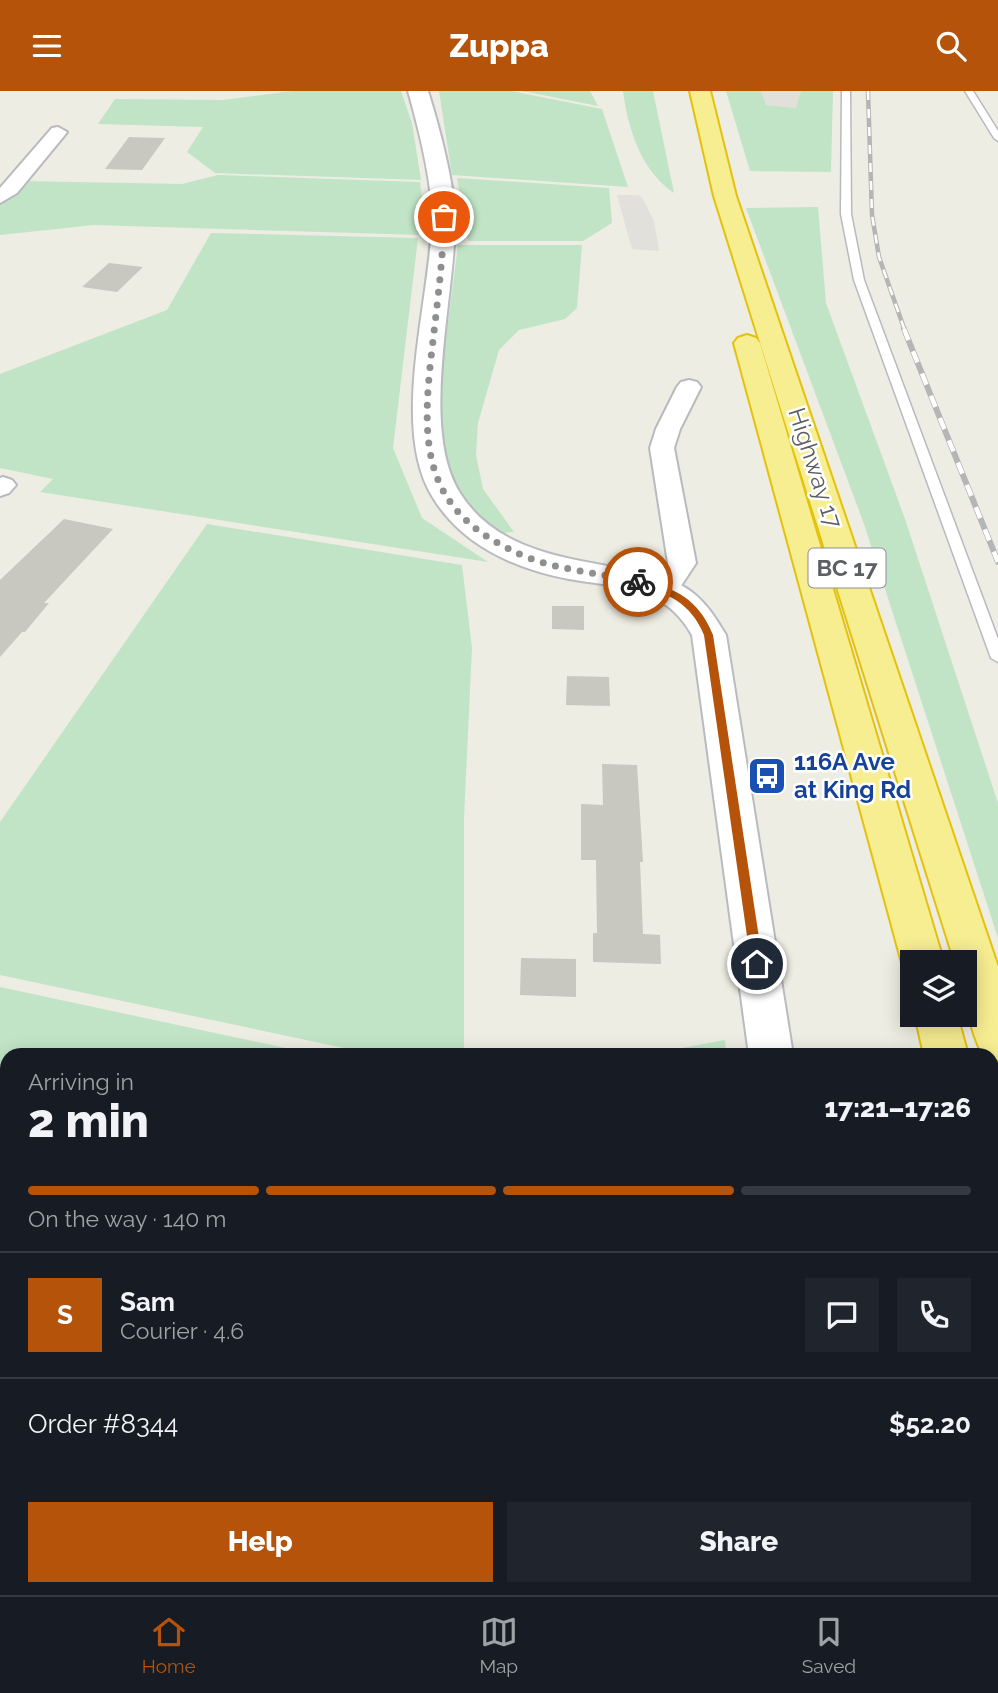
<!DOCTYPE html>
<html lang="en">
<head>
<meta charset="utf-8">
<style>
  :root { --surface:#171b24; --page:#20242c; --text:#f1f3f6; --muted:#9ea1a6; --line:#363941; --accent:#b45309 }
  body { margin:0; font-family:Raleway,sans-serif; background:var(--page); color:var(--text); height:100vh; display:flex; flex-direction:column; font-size:26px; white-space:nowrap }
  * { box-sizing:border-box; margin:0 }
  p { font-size:23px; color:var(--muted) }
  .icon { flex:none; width:38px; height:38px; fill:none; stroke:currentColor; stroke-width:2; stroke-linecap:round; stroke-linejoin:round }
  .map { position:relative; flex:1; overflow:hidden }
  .side { position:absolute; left:0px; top:957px; width:999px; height:548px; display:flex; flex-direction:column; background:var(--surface); border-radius:21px 21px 0 0; box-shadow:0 4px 18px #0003 }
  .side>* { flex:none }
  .fabs { position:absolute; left:900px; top:859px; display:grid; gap:14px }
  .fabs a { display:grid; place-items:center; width:77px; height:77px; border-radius:0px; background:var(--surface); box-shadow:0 4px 18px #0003; font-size:35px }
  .pin { position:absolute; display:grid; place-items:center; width:60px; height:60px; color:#fff; margin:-30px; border:4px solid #fff; border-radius:50%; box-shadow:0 2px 7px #0007 }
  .courier { position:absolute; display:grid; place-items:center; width:70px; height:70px; margin:-35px; border:5px solid #b45309; border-radius:50%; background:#fff; color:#222; box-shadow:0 2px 9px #0007 }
  .summary em { font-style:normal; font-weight:800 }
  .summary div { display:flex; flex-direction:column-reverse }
  .summary { display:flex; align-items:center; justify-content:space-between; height:119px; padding:0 28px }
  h1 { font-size:46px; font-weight:800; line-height:52px }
  .bar { display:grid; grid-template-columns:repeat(4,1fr); gap:10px 7px; align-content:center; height:84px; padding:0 28px }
  .bar i { height:9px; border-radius:5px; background:var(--line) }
  .bar .on { background:var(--accent) }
  .bar p { grid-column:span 4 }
  .line { display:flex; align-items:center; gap:18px; padding:0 28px; border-top:2px solid var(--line) }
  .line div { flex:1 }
  .round { display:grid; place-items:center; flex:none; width:74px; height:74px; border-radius:0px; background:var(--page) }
  .action { display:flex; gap:14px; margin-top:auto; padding:14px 28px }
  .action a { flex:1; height:80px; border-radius:0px; background:var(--accent); color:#fff; font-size:28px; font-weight:800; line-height:80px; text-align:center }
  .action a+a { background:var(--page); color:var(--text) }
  header { display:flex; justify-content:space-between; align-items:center; height:91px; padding:0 28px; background:var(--accent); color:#fff; font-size:32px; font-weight:800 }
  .menu { display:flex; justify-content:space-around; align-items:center; height:98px; border-top:2px solid var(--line); background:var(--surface); font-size:19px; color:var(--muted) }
  .menu a { display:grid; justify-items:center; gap:4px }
  .menu .on { color:var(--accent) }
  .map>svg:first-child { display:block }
  .industrial { fill:#e1e0db }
  .education { fill:#dddcd1 }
  .green { fill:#c1e4c6 }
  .building { fill:#c8c7c0 }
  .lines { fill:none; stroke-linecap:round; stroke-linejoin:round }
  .lane-casing { stroke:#b8babf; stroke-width:3 }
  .street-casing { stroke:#b8babf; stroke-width:4 }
  .secondary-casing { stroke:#b9bbc1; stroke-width:4 }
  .highway-casing { stroke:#e4c20c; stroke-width:4 }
  .path { stroke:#9bc4ad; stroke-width:6; stroke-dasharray:9 4.5; stroke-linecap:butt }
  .lane { fill:#fff; fill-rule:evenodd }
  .street { fill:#fff; fill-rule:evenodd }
  .secondary { fill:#fff; fill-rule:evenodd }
  .highway { fill:#f7ed91; fill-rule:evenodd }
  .rail-far1-casing { stroke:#b4b5b5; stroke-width:4.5 }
  .rail-casing { stroke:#b4b5b5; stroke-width:6 }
  .rail-far1 { stroke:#fff; stroke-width:2.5; stroke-dasharray:9; stroke-linecap:butt }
  .rail { stroke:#fff; stroke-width:4.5; stroke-dasharray:12; stroke-linecap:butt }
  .route { fill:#b45309 }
  .done { stroke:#8e9090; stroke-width:7; stroke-dasharray:0 12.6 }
  .labels { text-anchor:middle; stroke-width:5; stroke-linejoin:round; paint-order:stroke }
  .shield { fill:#fff; stroke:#8c8e92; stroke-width:2 }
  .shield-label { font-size:23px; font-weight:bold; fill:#5b5e63 }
  .street-label { font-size:24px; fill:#5b5e63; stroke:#fff }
  .transit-label { font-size:24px; font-weight:bold; fill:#164399; stroke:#fff; text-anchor:start }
</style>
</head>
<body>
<header><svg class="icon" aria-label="menu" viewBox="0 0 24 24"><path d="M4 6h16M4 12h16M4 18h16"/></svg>Zuppa<svg class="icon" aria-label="search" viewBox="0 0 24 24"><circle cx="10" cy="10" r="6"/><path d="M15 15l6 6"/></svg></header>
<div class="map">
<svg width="998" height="1504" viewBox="0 0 998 1504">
  <rect width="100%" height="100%" fill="#edede3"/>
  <g class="industrial">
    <polygon points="761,0 801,0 797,17 765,14"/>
    <polygon points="617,104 639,104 644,110 654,130 659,160 632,158"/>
  </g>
  <polygon class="education" points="0,1450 7,1450 7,1498 777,1498 778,1504 0,1504"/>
  <g class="green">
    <polygon points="292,0 401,0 412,32 421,89 215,82 187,61 203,36 98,33 115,8 223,9"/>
    <polygon points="439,0 511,0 602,18 628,96 452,84"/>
    <polygon points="522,0 590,0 598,15"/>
    <path d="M623 0H653L674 102C641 80 628 38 623 0Z"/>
    <polygon points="726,0 761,0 766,14 796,17 801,0 833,0 831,81 750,80"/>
    <polygon points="218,84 420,91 424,123 421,144 94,134 0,144 0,112 23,90 182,93"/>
    <polygon points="457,87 609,97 612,132 583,150 468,150"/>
    <polygon points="818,116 826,212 905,428 998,712 998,847 864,433 746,117"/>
    <polygon points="211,142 418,147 393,357 422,427 488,471 40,401 53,388 0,377 0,283 167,219"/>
    <polygon points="458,154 582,154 577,217 565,228 519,239 499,259 478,332 476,364 483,398 514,441 498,442 460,405 440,359 441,287"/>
    <polygon points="207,433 462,474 472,557 464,727 464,964 377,964 0,884 0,731"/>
    <polygon points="0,896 318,964 7,964 7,1438 0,1439"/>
    <polygon points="725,949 726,964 644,964"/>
    <polygon points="537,1498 664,1498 653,1504 540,1504"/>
  </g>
  <g class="building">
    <polygon points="129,46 165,47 142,79 105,78"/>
    <polygon points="109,172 143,176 117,201 82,196"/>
    <polygon points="64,428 113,438 44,512 49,512 25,541 22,541 0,566 0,489"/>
    <polygon points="552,515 584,515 584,539 552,538"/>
    <polygon points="567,585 609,586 610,615 566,614"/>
    <polygon points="602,673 637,674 643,771 640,771 643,843 660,844 661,873 593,871 593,842 597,842 596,769 581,769 581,713 603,714"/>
    <polygon points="521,867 576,868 576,906 520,904"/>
  </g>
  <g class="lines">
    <defs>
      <g id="lane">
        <polygon points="842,0 850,0 851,123 864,189 998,548 998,571 991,567 854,189 841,123"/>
        <polygon points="965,0 973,0 998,40 998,50 994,47"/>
        <polygon points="412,1498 443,1498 440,1504 409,1504"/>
      </g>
      <g id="street">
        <polygon points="58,36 67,41 64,45 17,102 0,112 0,97 52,37"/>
        <polygon points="689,289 697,291 701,296 680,338 674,357 696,472 675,504 665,506 655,504 651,498 668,472 650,357 656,338 677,296 681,291"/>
        <polygon points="3,386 12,389 16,394 9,402 0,405 0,387"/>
      </g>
      <g id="secondary">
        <path d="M408 0H428C439 35 455 94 455 130 455 207 419 337 460 402 497 461 568 467 629 479 651 483 676 488 693 502 708 514 716 528 726 544L793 964H749L692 544C664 494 619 497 569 488 515 478 461 454 432 405 390 335 430 211 432 130 433 94 418 35 408 0Z"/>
        <polygon points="830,1498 888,1498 889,1504 831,1504"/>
      </g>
      <g id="highway">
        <path d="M690 0H710L736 105 998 876V969L992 967V964H983C968 936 964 903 964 872H955L714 105Z"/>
        <polygon points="747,244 756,247 760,252 944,872 912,872 912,884 902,872 734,252 738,247"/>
        <polygon points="915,924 957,924 968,964 924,964"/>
        <polygon points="992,1144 998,1146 998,1211 992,1209"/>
      </g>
    </defs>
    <use href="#lane" class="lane-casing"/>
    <use href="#street" class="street-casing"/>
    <use href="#secondary" class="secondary-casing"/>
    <use href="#highway" class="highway-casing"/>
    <polyline class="path" points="0,1234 7,1231"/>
    <use href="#lane" class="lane"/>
    <use href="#street" class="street"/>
    <use href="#secondary" class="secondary"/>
    <use href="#highway" class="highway"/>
    <defs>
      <polyline id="rail-far1" points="868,0 872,124 879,166 905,240"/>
      <polyline id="rail" points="904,238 998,471"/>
    </defs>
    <use href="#rail-far1" class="rail-far1-casing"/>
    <use href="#rail" class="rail-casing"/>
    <use href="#rail-far1" class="rail-far1"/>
    <use href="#rail" class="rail"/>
  </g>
  <path class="route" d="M638 488C675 497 698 507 713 544L763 873 762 876H753L751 873 704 544C691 512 667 501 634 493V489Z"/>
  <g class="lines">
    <path class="done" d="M444 126C443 170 437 214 432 258 420 359 423 424 529 467 564 480 602 482 638 491"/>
  </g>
  <defs>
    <symbol id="bus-square" viewBox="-11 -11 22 22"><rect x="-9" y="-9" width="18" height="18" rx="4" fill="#1a4fb4" stroke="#fff"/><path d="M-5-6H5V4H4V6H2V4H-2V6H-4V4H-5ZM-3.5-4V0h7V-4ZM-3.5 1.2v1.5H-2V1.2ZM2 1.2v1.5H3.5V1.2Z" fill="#fff"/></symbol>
  </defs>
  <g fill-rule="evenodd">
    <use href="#bus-square" x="745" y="663" width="44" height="44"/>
  </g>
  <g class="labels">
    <rect class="shield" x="808.5" y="457.5" width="77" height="39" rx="5"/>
    <g class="shield-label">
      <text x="847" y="485">BC 17</text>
    </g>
    <g class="street-label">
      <text transform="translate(815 377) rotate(72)" y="8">Highway 17</text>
    </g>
    <g class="transit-label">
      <text x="794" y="679">116A Ave<tspan x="794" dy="28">at King Rd</tspan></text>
    </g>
  </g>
</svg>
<div class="fabs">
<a><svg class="icon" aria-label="layers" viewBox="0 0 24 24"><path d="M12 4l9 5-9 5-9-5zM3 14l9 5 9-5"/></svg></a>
</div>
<div class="pin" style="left:444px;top:126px;background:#ea580c"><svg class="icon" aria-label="bag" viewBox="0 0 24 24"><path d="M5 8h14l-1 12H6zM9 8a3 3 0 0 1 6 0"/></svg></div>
<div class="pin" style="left:757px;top:873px;background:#1f2937"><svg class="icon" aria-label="home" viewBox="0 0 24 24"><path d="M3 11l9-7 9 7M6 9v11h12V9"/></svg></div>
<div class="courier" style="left:638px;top:491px"><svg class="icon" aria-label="bike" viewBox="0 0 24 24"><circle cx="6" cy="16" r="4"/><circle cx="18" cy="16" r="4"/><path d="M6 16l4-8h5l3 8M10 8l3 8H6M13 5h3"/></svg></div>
<section class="side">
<div class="summary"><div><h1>2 min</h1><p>Arriving in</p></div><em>17:21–17:26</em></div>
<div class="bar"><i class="on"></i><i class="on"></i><i class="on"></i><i></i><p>On the way · 140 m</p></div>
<div class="line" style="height:126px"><b class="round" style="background:var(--accent);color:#fff">S</b><div><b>Sam</b><p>Courier · 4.6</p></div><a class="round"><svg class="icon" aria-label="chat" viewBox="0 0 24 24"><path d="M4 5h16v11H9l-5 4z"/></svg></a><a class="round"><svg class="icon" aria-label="phone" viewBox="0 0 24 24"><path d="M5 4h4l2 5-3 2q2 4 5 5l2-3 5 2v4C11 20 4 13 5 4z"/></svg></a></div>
<div class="line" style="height:91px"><div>Order #8344</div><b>$52.20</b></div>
<div class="action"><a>Help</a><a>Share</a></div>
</section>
</div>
<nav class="menu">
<a class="on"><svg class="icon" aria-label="home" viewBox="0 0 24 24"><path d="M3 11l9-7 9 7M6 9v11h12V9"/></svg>Home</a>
<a><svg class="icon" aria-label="map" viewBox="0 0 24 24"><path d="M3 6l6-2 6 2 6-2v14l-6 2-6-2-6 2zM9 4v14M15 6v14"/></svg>Map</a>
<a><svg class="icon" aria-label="saved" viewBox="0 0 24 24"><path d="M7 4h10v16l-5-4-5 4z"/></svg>Saved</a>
</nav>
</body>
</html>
